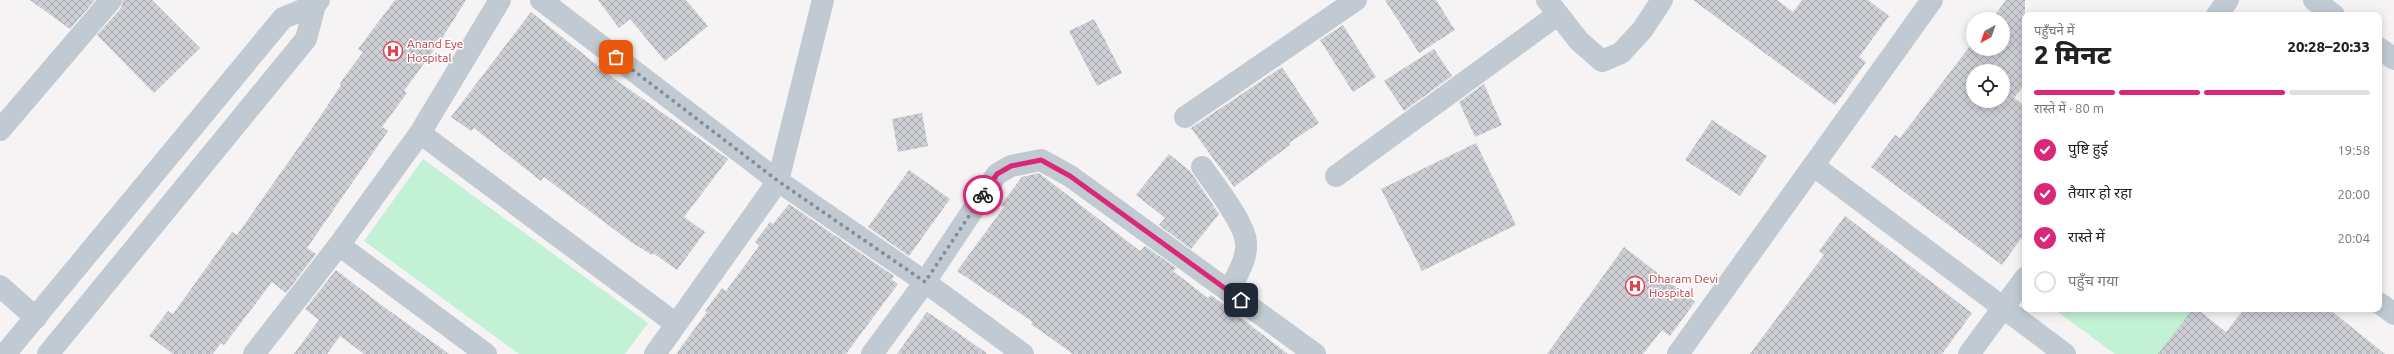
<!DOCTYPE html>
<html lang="hi">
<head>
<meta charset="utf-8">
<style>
  :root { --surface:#fff; --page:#f2f2f2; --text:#222; --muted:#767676; --line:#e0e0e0; --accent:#db2777 }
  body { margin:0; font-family:Ubuntu,"Noto Sans Devanagari",sans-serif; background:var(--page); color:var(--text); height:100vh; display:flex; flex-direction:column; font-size:15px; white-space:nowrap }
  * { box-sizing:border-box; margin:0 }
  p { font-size:13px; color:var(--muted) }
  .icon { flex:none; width:22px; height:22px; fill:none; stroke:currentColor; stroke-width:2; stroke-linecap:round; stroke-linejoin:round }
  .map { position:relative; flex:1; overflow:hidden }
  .drawer { position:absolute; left:2022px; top:12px; width:360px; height:300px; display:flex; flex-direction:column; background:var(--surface); border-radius:8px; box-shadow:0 2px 10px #0003 }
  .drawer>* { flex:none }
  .needle { width:26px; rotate:220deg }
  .controls { position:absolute; left:1966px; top:12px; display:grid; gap:8px }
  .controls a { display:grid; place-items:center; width:44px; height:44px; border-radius:50%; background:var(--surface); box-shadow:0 2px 10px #0003; font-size:20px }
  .pin { position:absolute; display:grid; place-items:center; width:34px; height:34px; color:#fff; margin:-17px; border-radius:8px; box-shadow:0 2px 6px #0006 }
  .courier { position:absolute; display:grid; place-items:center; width:40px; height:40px; margin:-20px; border:3px solid #db2777; border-radius:50%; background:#fff; color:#222; box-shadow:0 1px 5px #0007 }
  .overview em { font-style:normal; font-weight:800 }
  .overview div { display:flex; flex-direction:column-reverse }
  .overview { display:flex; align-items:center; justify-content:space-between; height:68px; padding:0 12px }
  h1 { font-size:26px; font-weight:800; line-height:30px }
  .bar { display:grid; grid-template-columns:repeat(4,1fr); gap:6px 4px; align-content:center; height:48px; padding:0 12px }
  .bar i { height:5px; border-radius:3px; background:var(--line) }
  .bar .selected { background:var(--accent) }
  .bar p { grid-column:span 4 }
  ol { padding:0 12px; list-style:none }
  li { display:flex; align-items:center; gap:12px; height:44px }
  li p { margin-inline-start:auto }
  li .icon { padding:4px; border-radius:50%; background:var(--accent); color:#fff; stroke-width:4 }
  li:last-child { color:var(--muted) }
  li i { width:22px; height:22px; border:2px solid var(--line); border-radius:50% }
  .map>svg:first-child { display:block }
  .green { fill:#c3f1d5 }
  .building { fill:url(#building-cross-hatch); fill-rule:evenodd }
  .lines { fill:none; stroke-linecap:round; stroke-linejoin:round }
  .minor { stroke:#c1cad2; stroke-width:22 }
  .tertiary { stroke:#c1cad2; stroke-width:22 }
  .done { stroke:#868d94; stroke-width:4; stroke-dasharray:0 7.2 }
  .route { stroke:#db2777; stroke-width:5 }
  .labels { text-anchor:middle; stroke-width:3; stroke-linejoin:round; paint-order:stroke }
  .health-label { font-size:12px; fill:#be3a42; stroke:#fff; text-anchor:start }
</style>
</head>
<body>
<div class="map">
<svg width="2394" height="354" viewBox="0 0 2394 354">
  <defs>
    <pattern id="building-cross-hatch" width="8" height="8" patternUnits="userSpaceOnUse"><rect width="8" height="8" fill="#cdcfd5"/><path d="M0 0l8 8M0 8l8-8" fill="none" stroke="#a8abb0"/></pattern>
  </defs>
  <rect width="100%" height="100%" fill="#f5f3f3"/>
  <g class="green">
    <polygon points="423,159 648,323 625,354 519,354 364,241"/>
    <polygon points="2054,309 2201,309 2168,354 2115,354"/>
  </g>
  <g class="building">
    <polygon points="30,0 95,0 70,29"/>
    <polygon points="123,0 152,0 200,48 154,93 97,35 121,8"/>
    <polygon points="395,0 466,0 441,40 404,91 407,93 382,127 388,131 307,248 316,254 286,293 272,282 224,345 221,343 213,354 173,354 149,336 168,311 173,314 232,232 237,235 320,117 341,85 340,83 363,52 358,49"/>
    <polygon points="598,0 686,0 708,26 665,61 630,19 619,28"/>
    <polygon points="1385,0 1436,0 1455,30 1419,53"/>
    <polygon points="1693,0 1777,0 1793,12 1802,0 1868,0 1889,16 1859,57 1866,62 1835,105"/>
    <path d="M2006 0H2025V84L2014 98 2025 106V233L2002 265 1871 167 1895 135 1900 138 1973 42V49H2003V19H1992ZM1973 71H2003V101H1973Z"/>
    <polygon points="531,12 613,78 728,159 684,217 705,232 677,270 653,253 652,255 631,242 544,177 541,181 474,128 471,131 451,117"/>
    <polygon points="1094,19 1122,73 1097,86 1069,31"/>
    <polygon points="1343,25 1376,77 1353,92 1320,40"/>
    <polygon points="1434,49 1452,76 1404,111 1384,81"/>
    <polygon points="1282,67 1319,123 1289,143 1290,145 1234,187 1191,128"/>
    <polygon points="1484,84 1502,125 1475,137 1459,102"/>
    <polygon points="922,113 928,146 898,152 892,119"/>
    <polygon points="1712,120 1767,156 1740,196 1685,160"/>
    <polygon points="1476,143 1516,225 1422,271 1381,189"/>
    <polygon points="1169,154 1190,171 1219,214 1191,249 1159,225 1165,218 1136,195"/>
    <polygon points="909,170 950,199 909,256 868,227"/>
    <polygon points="1039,173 1140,251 1145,246 1176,268 1173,271 1208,298 1211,295 1288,354 1073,354 1031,324 1033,322 957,271 1004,207 1001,205 1022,177"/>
    <polygon points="789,204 894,276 892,280 898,284 880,308 846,354 676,354 707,312 705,311 722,288 726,291 759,246 755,242 770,222 773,224"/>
    <polygon points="1845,216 1972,313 1942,354 1750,354 1824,255 1819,251"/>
    <polygon points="1624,247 1695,302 1670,336 1662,330 1643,354 1547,354"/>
    <polygon points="336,270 380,304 449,354 364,354 340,336 327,354 294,354 319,320 305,309"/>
    <polygon points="2193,309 2197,309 2226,332 2244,309 2329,309 2385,354 2158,354"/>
    <polygon points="927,312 948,326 988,354 897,354"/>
  </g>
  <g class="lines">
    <g class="minor">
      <polyline points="541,0 778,181 925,282 1023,354"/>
      <polyline points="1547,0 1579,41 1602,61 1621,53 1643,29 1662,0"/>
      <polyline points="2314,0 2334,15"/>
      <polyline points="2217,15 2228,0"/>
      <polyline points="2379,48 2394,59"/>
      <polyline points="1185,117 1356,0"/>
      <polyline points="0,130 111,0"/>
      <polyline points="420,133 676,324"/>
      <polyline points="1814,166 2065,354"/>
      <path d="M1202 167C1214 184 1244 222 1246 242 1248 258 1236 277 1229 291"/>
      <polyline points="1336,176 1557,15"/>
      <polyline points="339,245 486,354"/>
      <polyline points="0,286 36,318"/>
      <polyline points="2379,303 2394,314"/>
      <polyline points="254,354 339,245 420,133 500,0"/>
      <polyline points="655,354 778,181 823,0"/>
      <polyline points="872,354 925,282 997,174 1011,166 1041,160 1070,176 1315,354"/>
      <polyline points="1678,354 1932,0"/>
      <polyline points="1969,354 2025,278"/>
    </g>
    <g class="tertiary">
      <polyline points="5,354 283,18 315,5"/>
      <polyline points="48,354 306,39 315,5 319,0"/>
    </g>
  </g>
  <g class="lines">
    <polyline class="done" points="616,57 778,181 925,282 983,195"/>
    <polyline class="route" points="983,195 997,174 1011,166 1041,160 1070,176 1241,300"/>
  </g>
  <defs>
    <symbol id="hospital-ring" viewBox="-11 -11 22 22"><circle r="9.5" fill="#fff" stroke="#e0444e" stroke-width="1.5"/><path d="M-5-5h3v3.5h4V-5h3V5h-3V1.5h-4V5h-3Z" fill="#e0444e"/></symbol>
  </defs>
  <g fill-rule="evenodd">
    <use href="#hospital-ring" x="382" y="40" width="22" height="22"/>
    <use href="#hospital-ring" x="1624" y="275" width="22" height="22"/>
  </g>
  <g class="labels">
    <g class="health-label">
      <text x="407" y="48">Anand Eye<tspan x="407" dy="14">Hospital</tspan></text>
      <text x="1649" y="283">Dharam Devi<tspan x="1649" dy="14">Hospital</tspan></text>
    </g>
  </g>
</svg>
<div class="controls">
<a><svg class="needle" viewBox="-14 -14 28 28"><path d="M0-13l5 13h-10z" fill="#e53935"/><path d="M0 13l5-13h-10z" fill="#767676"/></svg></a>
<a><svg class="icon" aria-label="locate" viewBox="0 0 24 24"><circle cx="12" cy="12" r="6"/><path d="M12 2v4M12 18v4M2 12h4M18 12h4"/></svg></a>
</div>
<div class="pin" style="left:616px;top:57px;background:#ea580c"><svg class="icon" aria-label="bag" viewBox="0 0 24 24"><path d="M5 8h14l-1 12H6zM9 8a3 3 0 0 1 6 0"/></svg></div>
<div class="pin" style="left:1241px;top:300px;background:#1f2937"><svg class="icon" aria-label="home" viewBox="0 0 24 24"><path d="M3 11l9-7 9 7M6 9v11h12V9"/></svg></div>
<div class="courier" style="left:983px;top:195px"><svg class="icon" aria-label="bike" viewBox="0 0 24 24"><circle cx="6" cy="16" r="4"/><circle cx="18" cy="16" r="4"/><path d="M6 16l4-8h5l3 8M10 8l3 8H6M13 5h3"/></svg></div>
<section class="drawer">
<div class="overview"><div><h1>2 मिनट</h1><p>पहुँचने में</p></div><em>20:28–20:33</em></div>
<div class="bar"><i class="selected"></i><i class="selected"></i><i class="selected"></i><i></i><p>रास्ते में · 80 m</p></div>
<ol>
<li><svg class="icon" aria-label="check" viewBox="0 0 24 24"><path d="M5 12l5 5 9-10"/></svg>पुष्टि हुई<p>19:58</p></li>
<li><svg class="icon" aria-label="check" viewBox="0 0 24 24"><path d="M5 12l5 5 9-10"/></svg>तैयार हो रहा<p>20:00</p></li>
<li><svg class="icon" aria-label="check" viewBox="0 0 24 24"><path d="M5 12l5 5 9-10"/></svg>रास्ते में<p>20:04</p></li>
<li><i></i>पहुँच गया</li>
</ol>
</section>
</div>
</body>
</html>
